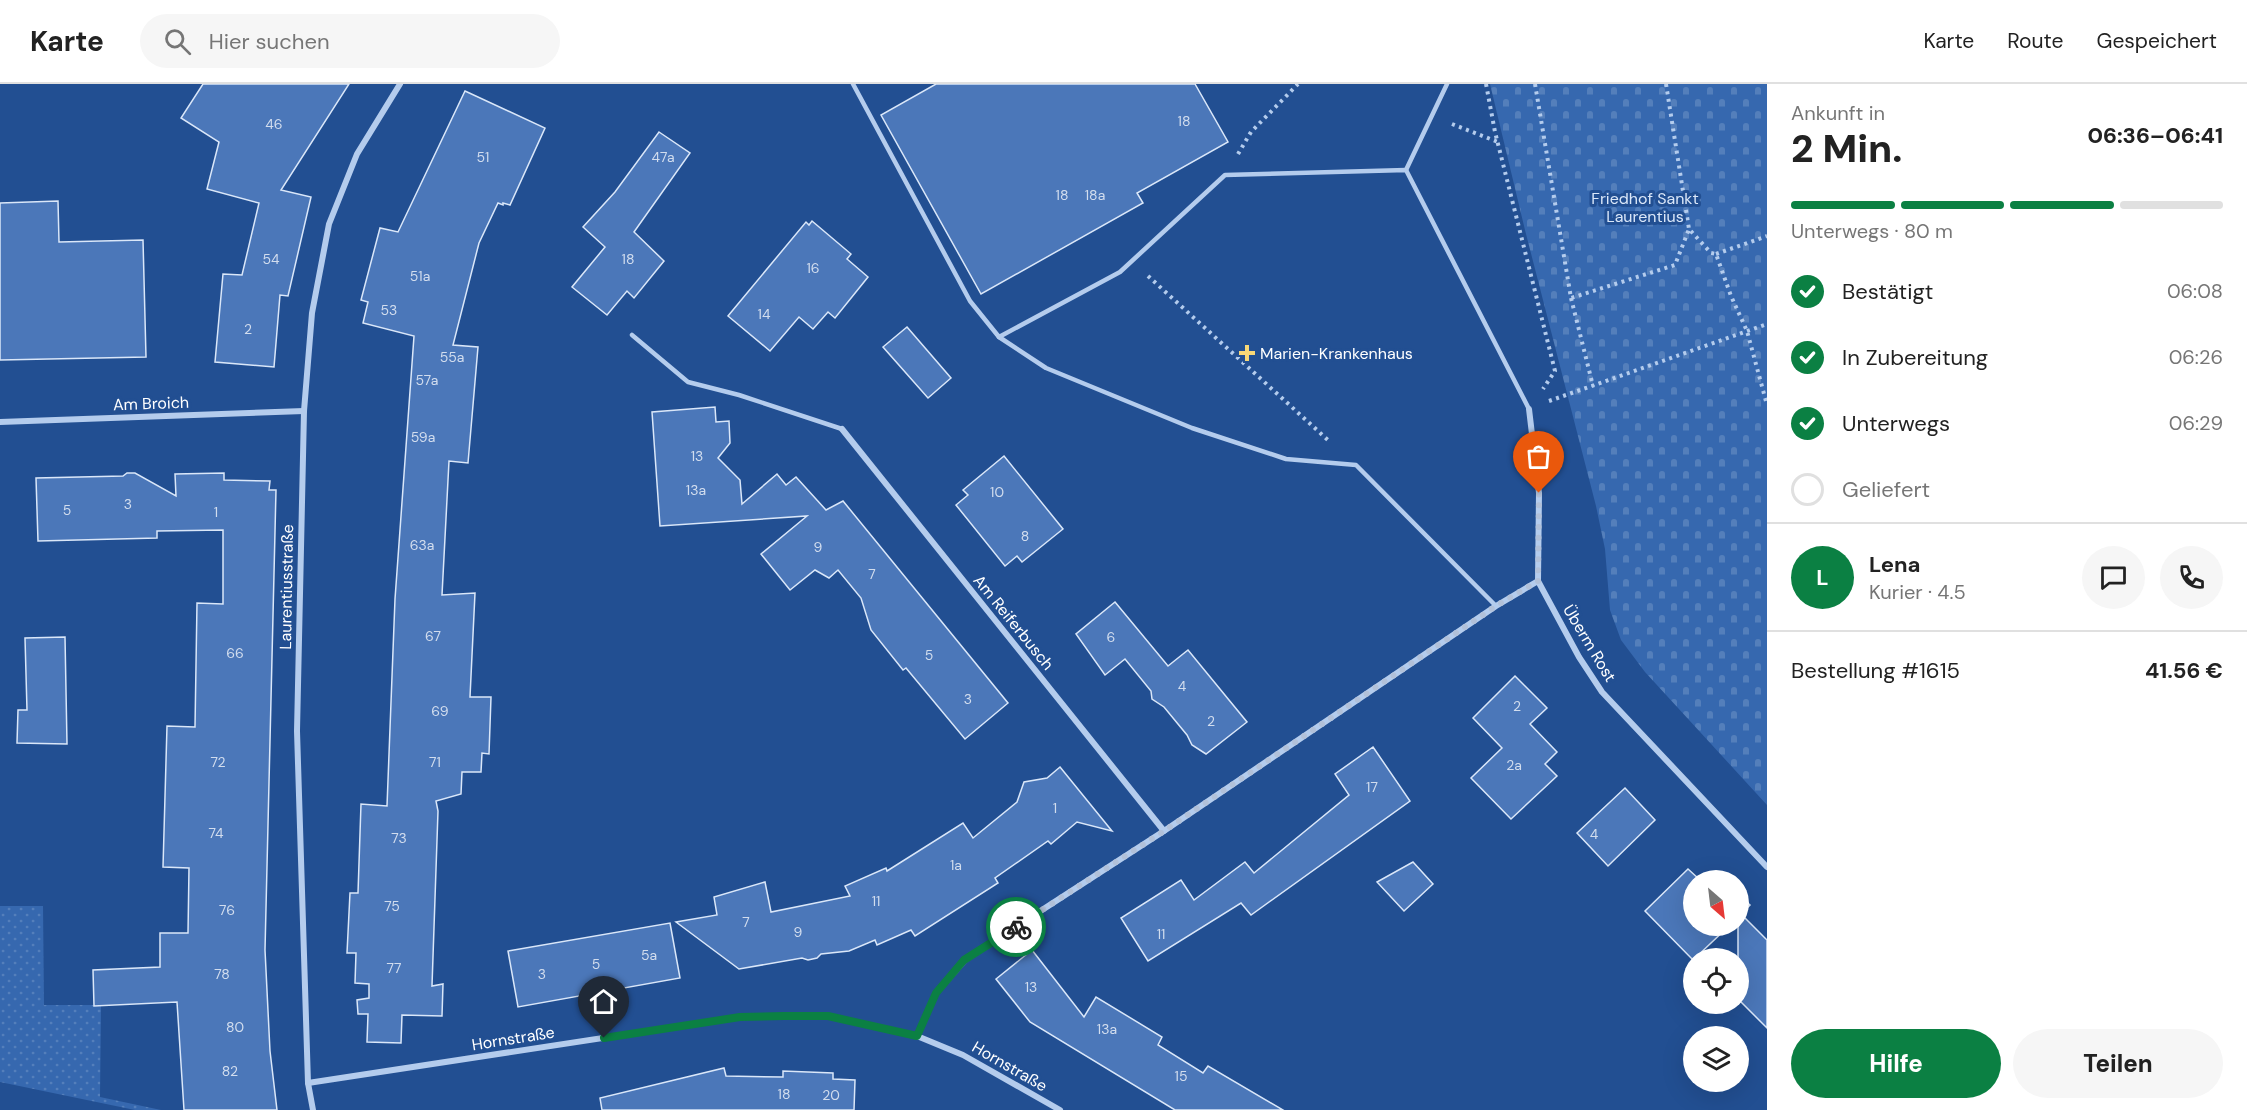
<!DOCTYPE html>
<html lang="de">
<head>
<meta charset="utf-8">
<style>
  :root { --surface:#fff; --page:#f6f6f6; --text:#222; --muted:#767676; --line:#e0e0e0; --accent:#0b8043 }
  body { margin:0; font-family:"DM Sans",sans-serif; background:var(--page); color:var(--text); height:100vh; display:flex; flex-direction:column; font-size:22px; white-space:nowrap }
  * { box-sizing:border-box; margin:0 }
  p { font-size:20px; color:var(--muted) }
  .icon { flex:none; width:33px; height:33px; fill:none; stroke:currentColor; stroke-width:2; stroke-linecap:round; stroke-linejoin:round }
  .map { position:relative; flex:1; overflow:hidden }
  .details { display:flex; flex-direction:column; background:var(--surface); width:480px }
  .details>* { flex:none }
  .needle { width:39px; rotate:152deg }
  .tools { position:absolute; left:1683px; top:786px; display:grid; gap:12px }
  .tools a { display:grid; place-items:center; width:66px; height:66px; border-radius:50%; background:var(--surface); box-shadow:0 6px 24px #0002; font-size:30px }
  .pin { position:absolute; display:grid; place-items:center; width:51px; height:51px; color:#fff; margin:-62px -26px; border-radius:50% 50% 50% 0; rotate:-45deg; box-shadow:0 0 6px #0007 }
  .pin .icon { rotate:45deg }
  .courier { position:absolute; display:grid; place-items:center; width:60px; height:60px; margin:-30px; border:4px solid #0b8043; border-radius:50%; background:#fff; color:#222; box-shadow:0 2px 8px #0007 }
  .head em { font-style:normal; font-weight:800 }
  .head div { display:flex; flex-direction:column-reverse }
  .head { display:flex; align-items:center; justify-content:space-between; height:102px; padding:0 24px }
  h1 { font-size:39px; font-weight:800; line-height:45px }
  .bar { display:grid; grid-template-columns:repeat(4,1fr); gap:9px 6px; align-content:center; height:72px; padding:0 24px }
  .bar i { height:8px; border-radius:4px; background:var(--line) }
  .bar .selected { background:var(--accent) }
  .bar p { grid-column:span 4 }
  .line { display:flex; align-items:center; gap:15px; padding:0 24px; border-top:2px solid var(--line) }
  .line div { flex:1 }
  .round { display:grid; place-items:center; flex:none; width:63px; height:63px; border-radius:32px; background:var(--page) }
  ol { padding:0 24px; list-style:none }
  li { display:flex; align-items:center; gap:18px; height:66px }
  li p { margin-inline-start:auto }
  li .icon { padding:6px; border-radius:50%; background:var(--accent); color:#fff; stroke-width:4 }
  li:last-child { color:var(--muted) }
  li i { width:33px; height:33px; border:3px solid var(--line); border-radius:50% }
  .button { display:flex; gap:12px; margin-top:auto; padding:12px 24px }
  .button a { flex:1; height:69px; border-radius:36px; background:var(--accent); color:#fff; font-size:24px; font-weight:800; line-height:69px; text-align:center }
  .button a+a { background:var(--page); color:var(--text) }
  header { display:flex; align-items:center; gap:36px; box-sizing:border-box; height:84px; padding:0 30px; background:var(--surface); border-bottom:2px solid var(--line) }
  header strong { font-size:28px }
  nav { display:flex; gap:33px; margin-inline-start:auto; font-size:21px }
  .search { width:420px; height:54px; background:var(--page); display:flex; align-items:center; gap:15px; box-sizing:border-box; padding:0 21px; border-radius:33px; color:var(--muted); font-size:22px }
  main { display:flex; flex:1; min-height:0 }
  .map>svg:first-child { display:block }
  .grass { fill:url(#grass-dots) }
  .cemetery { fill:url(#cemetery-stones) }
  .building { fill:#4b77b9; stroke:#dae7f9; stroke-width:1.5 }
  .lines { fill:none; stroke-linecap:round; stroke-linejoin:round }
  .path { stroke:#b4cced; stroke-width:4; stroke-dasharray:3 4.5; stroke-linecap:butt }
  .lane { stroke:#b4cced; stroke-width:4.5 }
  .street { stroke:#b4cced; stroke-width:6 }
  .done { stroke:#b2c1d9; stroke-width:6; stroke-dasharray:0 10.8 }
  .route { stroke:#0b8043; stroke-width:8 }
  .poi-dot { fill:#f8d877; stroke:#224f92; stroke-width:2 }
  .labels { text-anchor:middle; stroke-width:6; stroke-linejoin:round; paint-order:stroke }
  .number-label { font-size:14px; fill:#d2ddee }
  .park-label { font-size:16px; fill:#dae7f9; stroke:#224f92 }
  .poi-label { font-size:16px; fill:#fff; stroke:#224f92; text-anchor:start }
  .street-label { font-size:16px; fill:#fff; stroke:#224f92 }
</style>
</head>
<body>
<header>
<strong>Karte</strong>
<div class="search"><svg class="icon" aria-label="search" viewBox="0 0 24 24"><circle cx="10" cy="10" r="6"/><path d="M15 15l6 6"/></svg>Hier suchen</div>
<nav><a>Karte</a><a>Route</a><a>Gespeichert</a></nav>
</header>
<main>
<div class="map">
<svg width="1767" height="1026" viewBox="0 0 1767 1026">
  <defs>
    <pattern id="grass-dots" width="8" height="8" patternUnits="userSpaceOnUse" patternTransform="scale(1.5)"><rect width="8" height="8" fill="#3668af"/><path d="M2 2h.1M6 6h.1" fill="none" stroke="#547fbb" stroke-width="1.8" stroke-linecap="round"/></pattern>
    <pattern id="cemetery-stones" width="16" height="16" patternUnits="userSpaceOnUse" patternTransform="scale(1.5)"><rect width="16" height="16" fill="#3668af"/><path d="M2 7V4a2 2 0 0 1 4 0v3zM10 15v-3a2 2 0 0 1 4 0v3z" fill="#547fbb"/></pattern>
  </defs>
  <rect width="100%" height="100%" fill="#224f92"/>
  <polygon class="grass" points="0,822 43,822 44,921 101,921 100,1013 161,1026 135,1026 0,998"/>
  <polygon class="cemetery" points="1490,0 1767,0 1767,721 1645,588 1621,556 1610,526 1605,465 1596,422 1525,146"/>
  <g class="building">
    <polygon points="203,0 349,0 281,106 311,113 288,212 280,211 274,283 215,278 223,190 242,191 259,119 207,105 219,58 181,34"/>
    <polygon points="936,0 1195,0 1228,58 1137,109 1143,119 981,210 881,31"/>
    <polygon points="465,7 545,44 510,121 503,119 503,121 498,119 479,159 453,261 478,263 468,379 449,377 442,511 475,509 470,613 491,613 489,670 482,669 481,688 462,688 461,710 436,717 438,727 432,902 443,900 442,932 402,931 401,959 367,958 368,930 358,930 357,916 369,914 369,900 355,899 356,869 347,869 350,809 358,809 361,720 387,722 395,515 414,252 363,239 368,218 361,216 380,144 398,148"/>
    <polygon points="659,48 690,69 634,148 664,177 634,214 627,207 607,231 572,203 605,163 583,143 615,108"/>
    <polygon points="58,117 59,158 143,156 146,273 0,276 0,119"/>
    <polygon points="812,137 851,170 847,175 868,193 835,234 828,228 813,245 799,233 770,267 728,232 806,138 809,141"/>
    <polygon points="907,243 951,294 928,314 883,263"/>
    <polygon points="715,323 716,338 729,337 730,359 718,374 740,396 742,420 777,390 786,401 796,393 826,426 843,417 1008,619 965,655 906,584 903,586 871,546 861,514 838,486 829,494 815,486 790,506 761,470 807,432 660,442 652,328"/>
    <polygon points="1004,372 1063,445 1022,478 1017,472 1005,482 956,421 968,411 963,406"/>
    <polygon points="127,389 135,389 176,412 175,390 224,389 224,396 270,397 269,406 276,406 265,866 270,967 277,1026 184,1026 177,918 94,922 93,886 160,883 160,849 188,849 189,784 163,783 167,642 195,643 197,519 223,520 223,446 157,447 157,454 38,457 36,394 123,392"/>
    <polygon points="1115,518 1168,582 1188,566 1247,638 1206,670 1192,661 1187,651 1164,623 1152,615 1151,607 1125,575 1105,591 1076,550"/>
    <polygon points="65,553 67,660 17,659 18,626 27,626 25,554"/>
    <polygon points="1515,592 1547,624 1530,640 1557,668 1545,680 1557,692 1511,735 1471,694 1502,664 1473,634"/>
    <polygon points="1373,663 1410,717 1251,831 1241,819 1148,877 1121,834 1181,796 1194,816 1245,778 1254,789 1349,711 1335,690"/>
    <polygon points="1060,683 1112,747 1077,738 1051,760 1048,757 995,794 998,799 915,852 911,846 877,861 875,856 849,867 821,870 817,874 808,876 802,874 739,885 676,838 717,831 714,813 765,798 771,828 850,812 845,802 886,784 887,787 963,739 973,754 1017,718 1024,698 1047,694"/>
    <polygon points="1625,704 1655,736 1608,782 1577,749"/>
    <polygon points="1413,778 1433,800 1404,827 1377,798"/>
    <polygon points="1688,785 1700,796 1694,796 1694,842 1729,842 1693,876 1645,827"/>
    <polygon points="1738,810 1750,821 1741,830 1767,856 1767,944 1738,915"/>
    <polygon points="670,839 680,894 518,923 508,867"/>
    <polygon points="1032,866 1084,933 1096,913 1162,953 1158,961 1203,989 1208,982 1283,1026 1175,1026 1030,938 996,895"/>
    <polygon points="724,984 726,992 783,993 783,987 833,989 833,995 855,996 854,1026 602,1026 600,1014"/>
  </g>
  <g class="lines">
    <g class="path">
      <polyline points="1486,0 1495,48 1555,287 1543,305"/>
      <polyline points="1535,0 1571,214 1675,181 1689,145 1711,169 1716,170 1731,212 1747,247 1767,321"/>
      <polyline points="1666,0 1689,145"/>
      <polyline points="1452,40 1498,58"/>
      <polyline points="1238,70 1251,48 1298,0"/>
      <polyline points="1716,170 1767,152"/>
      <polyline points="1148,192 1329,357"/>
      <polyline points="1571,214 1593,302"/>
      <polyline points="1549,317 1767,240"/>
    </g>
    <g class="lane">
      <polyline points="853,0 970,217 999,253 1120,188 1225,91 1406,86 1529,325"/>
      <polyline points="1406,86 1447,0"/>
      <polyline points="632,251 688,298 739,311 842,345"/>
      <polyline points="999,253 1046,284 1192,344 1286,375 1356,381 1496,522"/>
    </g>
    <g class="street">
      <polyline points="1529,325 1539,409 1538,497 1579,573 1602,608 1767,783"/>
      <polyline points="0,338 304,327"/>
      <polyline points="842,345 1164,747"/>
      <polyline points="917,952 936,909 965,876 1164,747 1496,522 1538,497"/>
      <polyline points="308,999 740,933 828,932 917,952 963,971 1060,1026"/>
      <polyline points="313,1026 308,999 297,647 304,327 312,229 329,140 357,70 400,0"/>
    </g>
  </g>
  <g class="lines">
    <polyline class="done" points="1016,843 1164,747 1496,522 1538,497 1539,409"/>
    <polyline class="route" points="604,954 740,933 784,932 828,932 917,952 936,909 964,876 1016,843"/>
  </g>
  <path class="poi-dot" d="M1244 260h6v6h6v6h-6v6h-6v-6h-6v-6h6z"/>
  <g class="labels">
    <g class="number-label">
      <text x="1184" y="42">18</text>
      <text x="274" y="45">46</text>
      <text x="483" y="78">51</text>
      <text x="663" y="78">47a</text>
      <text x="1062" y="116">18</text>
      <text x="1095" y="116">18a</text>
      <text x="271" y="180">54</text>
      <text x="628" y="180">18</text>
      <text x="813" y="189">16</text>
      <text x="420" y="197">51a</text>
      <text x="389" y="231">53</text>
      <text x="764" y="235">14</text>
      <text x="248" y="250">2</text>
      <text x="452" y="278">55a</text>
      <text x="427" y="301">57a</text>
      <text x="423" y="358">59a</text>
      <text x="697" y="377">13</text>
      <text x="696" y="411">13a</text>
      <text x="997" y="413">10</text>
      <text x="128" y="425">3</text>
      <text x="67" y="431">5</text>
      <text x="216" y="433">1</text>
      <text x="1025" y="457">8</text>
      <text x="422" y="466">63a</text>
      <text x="818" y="468">9</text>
      <text x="872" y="495">7</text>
      <text x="433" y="557">67</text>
      <text x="1111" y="558">6</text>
      <text x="235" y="574">66</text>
      <text x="929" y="576">5</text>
      <text x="1182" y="607">4</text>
      <text x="968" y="620">3</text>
      <text x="1517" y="627">2</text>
      <text x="440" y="632">69</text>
      <text x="1211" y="642">2</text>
      <text x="218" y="683">72</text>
      <text x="435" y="683">71</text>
      <text x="1514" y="686">2a</text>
      <text x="1372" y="708">17</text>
      <text x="1055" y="729">1</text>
      <text x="216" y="754">74</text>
      <text x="1594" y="755">4</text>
      <text x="399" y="759">73</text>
      <text x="956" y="786">1a</text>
      <text x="876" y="822">11</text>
      <text x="392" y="827">75</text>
      <text x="227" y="831">76</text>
      <text x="746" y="843">7</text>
      <text x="798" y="853">9</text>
      <text x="1161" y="855">11</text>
      <text x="649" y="876">5a</text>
      <text x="596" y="885">5</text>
      <text x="394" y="889">77</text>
      <text x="222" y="895">78</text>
      <text x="542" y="895">3</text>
      <text x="1031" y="908">13</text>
      <text x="235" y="948">80</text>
      <text x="1107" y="950">13a</text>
      <text x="230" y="992">82</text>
      <text x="1181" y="997">15</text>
      <text x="784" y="1015">18</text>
      <text x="831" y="1016">20</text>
    </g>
    <g class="park-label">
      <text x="1645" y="120">Friedhof Sankt<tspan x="1645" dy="18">Laurentius</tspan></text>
    </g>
    <g class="poi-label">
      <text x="1260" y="275">Marien-Krankenhaus</text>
    </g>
    <g class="street-label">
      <text transform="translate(151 319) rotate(-2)" y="6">Am Broich</text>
      <text transform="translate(286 503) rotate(-89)" y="6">Laurentiusstraße</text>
      <text transform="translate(1014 538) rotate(51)" y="6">Am Reiferbusch</text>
      <text transform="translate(1590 559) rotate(59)" y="6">Überm Rost</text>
      <text transform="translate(513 954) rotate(-9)" y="6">Hornstraße</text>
      <text transform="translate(1010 982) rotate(30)" y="6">Hornstraße</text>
    </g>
  </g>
</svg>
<div class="tools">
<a><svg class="needle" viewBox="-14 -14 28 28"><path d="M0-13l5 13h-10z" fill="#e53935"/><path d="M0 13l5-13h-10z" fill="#767676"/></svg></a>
<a><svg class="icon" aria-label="locate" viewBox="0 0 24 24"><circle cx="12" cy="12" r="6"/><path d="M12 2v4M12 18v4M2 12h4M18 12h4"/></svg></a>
<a><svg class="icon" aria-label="layers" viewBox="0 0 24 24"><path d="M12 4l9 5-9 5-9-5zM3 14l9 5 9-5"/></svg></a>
</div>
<div class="pin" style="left:1539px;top:409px;background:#ea580c"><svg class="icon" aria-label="bag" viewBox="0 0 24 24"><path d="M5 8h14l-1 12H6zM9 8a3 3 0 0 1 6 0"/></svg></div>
<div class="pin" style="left:604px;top:954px;background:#1f2937"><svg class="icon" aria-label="home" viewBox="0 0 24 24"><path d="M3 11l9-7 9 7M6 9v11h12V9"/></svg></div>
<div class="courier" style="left:1016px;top:843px"><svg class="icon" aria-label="bike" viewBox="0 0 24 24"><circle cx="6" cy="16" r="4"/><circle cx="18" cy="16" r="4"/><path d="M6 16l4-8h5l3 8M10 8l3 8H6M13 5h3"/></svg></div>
</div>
<section class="details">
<div class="head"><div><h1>2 Min.</h1><p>Ankunft in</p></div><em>06:36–06:41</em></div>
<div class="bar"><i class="selected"></i><i class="selected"></i><i class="selected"></i><i></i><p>Unterwegs · 80 m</p></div>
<ol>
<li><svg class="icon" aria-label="check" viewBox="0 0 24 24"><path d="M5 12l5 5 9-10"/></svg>Bestätigt<p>06:08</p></li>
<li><svg class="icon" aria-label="check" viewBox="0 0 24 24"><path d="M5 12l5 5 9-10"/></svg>In Zubereitung<p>06:26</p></li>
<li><svg class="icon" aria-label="check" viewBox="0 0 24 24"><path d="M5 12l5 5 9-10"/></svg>Unterwegs<p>06:29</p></li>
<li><i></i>Geliefert</li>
</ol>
<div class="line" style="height:108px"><b class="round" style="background:var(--accent);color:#fff">L</b><div><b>Lena</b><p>Kurier · 4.5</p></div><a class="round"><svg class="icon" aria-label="chat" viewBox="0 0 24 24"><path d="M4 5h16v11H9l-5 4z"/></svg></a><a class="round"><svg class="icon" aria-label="phone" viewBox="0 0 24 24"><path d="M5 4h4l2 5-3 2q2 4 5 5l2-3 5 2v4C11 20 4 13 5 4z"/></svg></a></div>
<div class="line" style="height:78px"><div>Bestellung #1615</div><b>41.56 €</b></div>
<div class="button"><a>Hilfe</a><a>Teilen</a></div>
</section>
</main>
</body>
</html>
